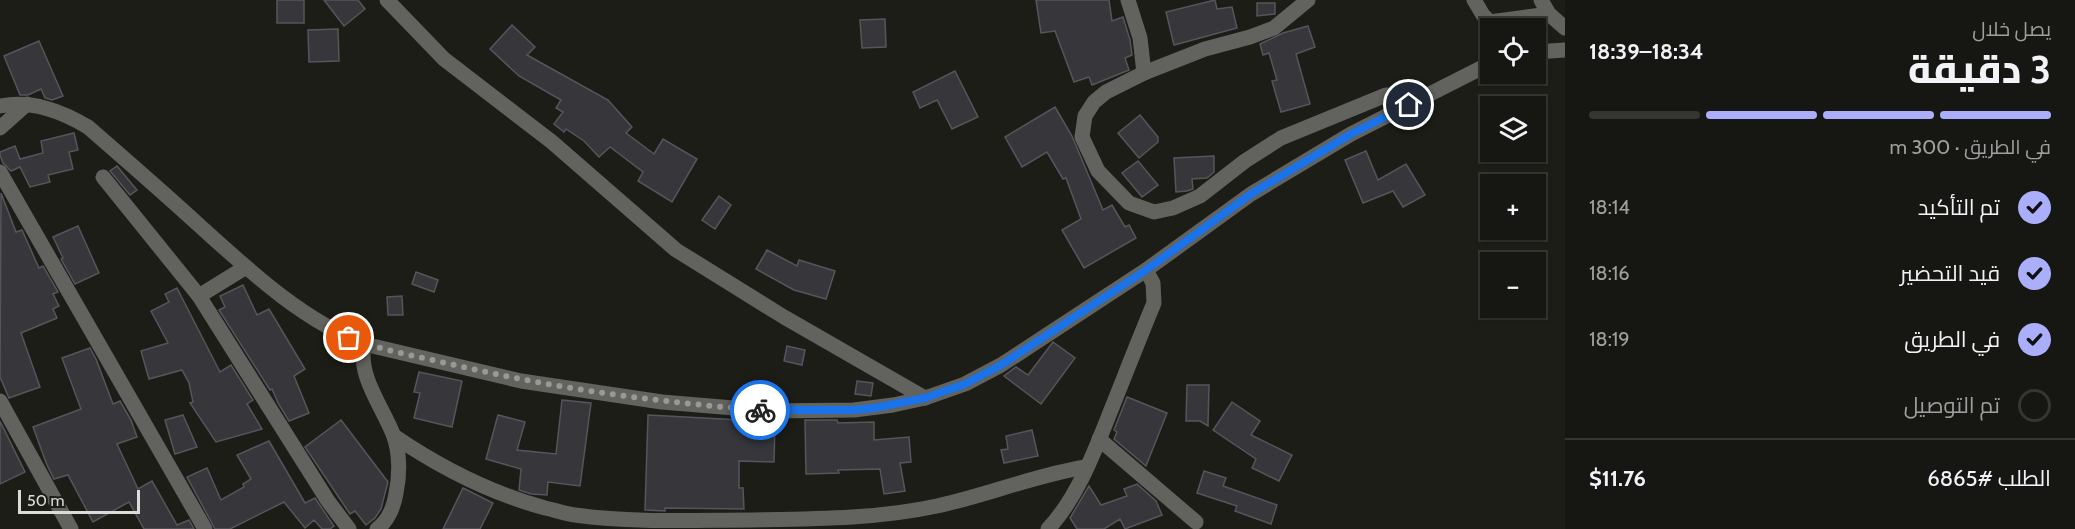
<!DOCTYPE html>
<html lang="ar">
<head>
<meta charset="utf-8">
<style>
  :root { --surface:#161612; --page:#1f1f1b; --text:#f1f3f6; --muted:#9e9f9f; --line:#353532; --accent:#abaffb }
  body { margin:0; font-family:Cabin,Cairo,sans-serif; background:var(--page); color:var(--text); direction:rtl; height:100vh; display:flex; flex-direction:column; font-size:22px; white-space:nowrap }
  * { box-sizing:border-box; margin:0 }
  p { font-size:20px; color:var(--muted) }
  .icon { flex:none; width:33px; height:33px; fill:none; stroke:currentColor; stroke-width:2; stroke-linecap:round; stroke-linejoin:round }
  .map { position:relative; flex:1; overflow:hidden; direction:ltr }
  .drawer { display:flex; flex-direction:column; background:var(--surface); width:510px }
  .drawer>* { flex:none }
  .fabs { position:absolute; left:1480px; top:18px; display:grid; gap:12px }
  .fabs a { display:grid; place-items:center; width:66px; height:66px; border-radius:0px; background:var(--surface); box-shadow:0 2px 4px #0004,0 0 0 2px var(--line); font-size:30px }
  .scale { position:absolute; left:18px; bottom:15px; width:122px; box-sizing:border-box; padding-left:6px; border:3px solid #dcdbd8; border-top:0; font-size:16px; line-height:21px; white-space:nowrap; color:#dcdbd8; -webkit-text-stroke:4px #1d1d18; paint-order:stroke }
  .pin { position:absolute; display:grid; place-items:center; width:51px; height:51px; color:#fff; margin:-26px; border:3px solid #fff; border-radius:50%; box-shadow:0 2px 6px #0007 }
  .courier { position:absolute; display:grid; place-items:center; width:60px; height:60px; margin:-30px; border:4px solid #1a73e8; border-radius:50%; background:#fff; color:#222; box-shadow:0 2px 8px #0007 }
  .headline em { font-style:normal; font-weight:800 }
  .headline div { display:flex; flex-direction:column-reverse }
  .headline { display:flex; align-items:center; justify-content:space-between; height:102px; padding:0 24px }
  h1 { font-size:39px; font-weight:800; line-height:45px }
  .bar { display:grid; grid-template-columns:repeat(4,1fr); gap:9px 6px; align-content:center; height:72px; padding:0 24px }
  .bar i { height:8px; border-radius:4px; background:var(--line) }
  .bar .selected { background:var(--accent) }
  .bar p { grid-column:span 4 }
  .line { display:flex; align-items:center; gap:15px; padding:0 24px; border-top:2px solid var(--line) }
  .line div { flex:1 }
  ol { padding:0 24px; list-style:none }
  li { display:flex; align-items:center; gap:18px; height:66px }
  li p { margin-inline-start:auto }
  li .icon { padding:6px; border-radius:50%; background:var(--accent); color:#111; stroke-width:4 }
  li:last-child { color:var(--muted) }
  li i { width:33px; height:33px; border:3px solid var(--line); border-radius:50% }
  main { display:flex; flex:1; min-height:0 }
  .map>svg:first-child { display:block }
  .building { fill:#36363b; stroke:#55555b; stroke-width:1.5 }
  .lines { fill:none; stroke-linecap:round; stroke-linejoin:round }
  .minor { stroke:#62625f; stroke-width:15 }
  .done { stroke:#999895; stroke-width:6; stroke-dasharray:0 10.8 }
  .route { stroke:#1a73e8; stroke-width:8 }
</style>
</head>
<body>
<main>
<section class="drawer">
<div class="headline"><div><h1>3 دقيقة</h1><p>يصل خلال</p></div><em>18:34–18:39</em></div>
<div class="bar"><i class="selected"></i><i class="selected"></i><i class="selected"></i><i></i><p>في الطريق · 300 m</p></div>
<ol>
<li><svg class="icon" aria-label="check" viewBox="0 0 24 24"><path d="M5 12l5 5 9-10"/></svg>تم التأكيد<p>18:14</p></li>
<li><svg class="icon" aria-label="check" viewBox="0 0 24 24"><path d="M5 12l5 5 9-10"/></svg>قيد التحضير<p>18:16</p></li>
<li><svg class="icon" aria-label="check" viewBox="0 0 24 24"><path d="M5 12l5 5 9-10"/></svg>في الطريق<p>18:19</p></li>
<li><i></i>تم التوصيل</li>
</ol>
<div class="line" style="height:78px"><div>الطلب #6865</div><b>$11.76</b></div>
</section>
<div class="map">
<svg width="1565" height="529" viewBox="0 0 1565 529">
  <rect width="100%" height="100%" fill="#1d1d18"/>
  <g class="building">
    <rect x="277" y="0" width="27" height="23"/>
    <polygon points="324,0 358,0 365,9 344,26"/>
    <polygon points="1036,0 1109,0 1112,21 1123,17 1130,40 1132,55 1125,58 1129,70 1092,85 1089,77 1074,82 1055,31 1041,33"/>
    <polygon points="1215,0 1217,9 1232,7 1237,28 1174,45 1166,12"/>
    <polygon points="1257,3 1275,3 1275,14 1257,16"/>
    <polygon points="885,19 886,47 862,48 860,20"/>
    <polygon points="512,25 535,47 527,55 608,100 632,127 626,133 654,154 663,139 697,159 672,202 638,181 643,172 610,147 599,157 584,141 566,129 564,132 554,124 563,112 556,108 561,100 519,76 490,49"/>
    <polygon points="1308,26 1315,47 1296,54 1310,104 1281,112 1272,81 1277,80 1269,53 1263,55 1260,44 1283,33"/>
    <polygon points="338,29 339,61 309,62 308,30"/>
    <polygon points="39,41 63,96 52,100 45,98 41,89 28,95 20,95 4,56"/>
    <polygon points="955,71 978,117 952,129 937,100 920,108 913,92"/>
    <polygon points="1055,107 1072,136 1103,210 1112,205 1125,227 1129,225 1136,238 1084,268 1062,230 1081,219 1066,178 1063,179 1047,152 1022,167 1005,137"/>
    <polygon points="1140,115 1158,137 1158,142 1139,158 1118,133"/>
    <polygon points="74,133 78,150 69,152 73,169 48,175 50,182 30,187 20,167 11,171 3,163 0,155 0,152 15,146 20,159 43,153 41,141"/>
    <polygon points="1366,151 1378,180 1406,164 1425,195 1403,207 1393,191 1363,203 1345,160"/>
    <polygon points="1214,156 1214,172 1207,178 1192,179 1193,189 1187,191 1176,192 1174,158"/>
    <polygon points="1138,161 1158,185 1142,197 1122,173"/>
    <polygon points="117,166 137,190 130,195 110,171"/>
    <polygon points="1,193 16,232 22,230 39,268 43,266 58,292 53,294 59,306 53,309 57,318 21,333 40,387 9,398 0,377"/>
    <polygon points="719,196 731,205 715,229 702,220"/>
    <polygon points="78,226 99,273 75,284 61,259 63,258 53,237"/>
    <polygon points="767,250 797,266 799,260 835,271 826,299 794,290 756,269"/>
    <polygon points="416,272 438,280 434,292 412,284"/>
    <polygon points="243,285 257,315 269,309 305,369 294,376 309,413 289,421 278,403 272,389 270,390 219,310 225,307 220,296"/>
    <polygon points="177,288 220,372 231,365 253,400 247,404 262,429 216,442 190,403 193,402 189,383 182,370 149,379 141,351 168,343 151,311 169,302 165,294"/>
    <polygon points="402,296 403,315 388,315 387,297"/>
    <polygon points="1053,342 1075,358 1041,404 1004,376 1016,367 1028,375"/>
    <polygon points="787,346 805,350 802,365 784,361"/>
    <polygon points="90,348 96,359 113,404 120,401 131,420 137,437 117,444 138,489 152,481 177,525 189,520 194,529 144,529 129,502 93,522 68,475 54,479 47,465 33,427 81,409 62,358"/>
    <polygon points="419,372 462,381 452,427 414,418 420,393 414,392"/>
    <polygon points="857,381 873,383 871,396 855,394"/>
    <polygon points="1187,385 1209,385 1208,426 1200,421 1186,421"/>
    <polygon points="1127,397 1167,413 1146,466 1114,439 1117,432 1114,430"/>
    <polygon points="562,400 591,403 580,486 548,482 547,495 531,494 519,490 521,469 486,459 498,415 525,422 517,450 556,454"/>
    <polygon points="1232,402 1260,421 1251,435 1292,455 1279,481 1252,468 1256,459 1213,430"/>
    <polygon points="183,415 197,447 175,454 165,420"/>
    <polygon points="648,415 741,420 741,423 775,424 774,462 739,461 739,488 743,488 744,509 665,508 665,511 645,510"/>
    <polygon points="341,420 388,482 381,509 375,518 366,525 355,511 350,514 305,447"/>
    <polygon points="805,420 837,420 838,423 874,422 874,440 909,437 911,462 900,463 905,491 884,494 880,469 838,470 839,473 806,474"/>
    <polygon points="0,421 25,472 0,484"/>
    <polygon points="1032,430 1038,456 1004,463 1001,450 1008,449 1006,436"/>
    <polygon points="269,441 305,503 315,498 334,526 330,529 322,529 314,520 305,528 284,502 230,529 215,529 187,477 207,468 221,500 244,487 243,484 251,479 237,455"/>
    <polygon points="1204,471 1226,478 1223,486 1277,505 1271,524 1235,511 1237,506 1197,493"/>
    <polygon points="1137,484 1156,501 1162,515 1125,529 1120,519 1104,529 1077,529 1070,518 1089,486 1101,505 1127,496 1124,489"/>
    <polygon points="463,488 493,503 480,529 443,529"/>
  </g>
  <g class="lines">
    <g class="minor">
      <polyline points="387,0 444,59 552,142 676,250 784,317 925,398"/>
      <polyline points="1128,0 1140,38 1144,73"/>
      <polyline points="1308,0 1274,28 1250,37 1205,49 1144,73 1106,92 1094,102 1085,116 1082,137 1098,171 1129,203 1154,212 1173,208 1200,196 1245,161 1281,138 1386,95 1427,95"/>
      <polyline points="1474,0 1483,15 1490,22 1549,14"/>
      <polyline points="1541,0 1549,14 1565,28"/>
      <polyline points="1536,52 1565,50"/>
      <path d="M0 106C32 100 61 111 88 127 126 160 164 193 201 227 251 272 301 319 364 344L521 381 662 402 769 411 854 410 893 405 925 398 965 384 1001 365 1146 270 1251 194 1351 134 1491 63"/>
      <polyline points="0,128 27,104"/>
      <polyline points="0,172 205,529"/>
      <polyline points="103,177 199,296 328,501 349,529"/>
      <polyline points="199,296 246,267"/>
      <path d="M364 344C358 377 381 404 393 434 400 452 400 475 396 493 394 506 388 521 377 529"/>
      <polyline points="0,401 71,529"/>
      <path d="M394 436C441 468 490 493 545 508 555 510 565 514 575 515 634 523 694 520 752 520 814 519 877 519 937 506 988 495 1035 475 1086 467"/>
      <polyline points="1099,439 1196,522"/>
      <path d="M1048 529C1078 497 1095 450 1111 410 1125 375 1139 339 1154 303L1153 283 1146 270"/>
    </g>
  </g>
  <g class="lines">
    <path class="done" d="M349 338C381 350 416 356 450 364 552 388 655 402 760 410"/>
    <polyline class="route" points="760,410 854,410 874,408 925,398 965,384 1001,365 1146,270 1251,194 1351,134 1409,105"/>
  </g>
</svg>
<div class="fabs">
<a><svg class="icon" aria-label="locate" viewBox="0 0 24 24"><circle cx="12" cy="12" r="6"/><path d="M12 2v4M12 18v4M2 12h4M18 12h4"/></svg></a>
<a><svg class="icon" aria-label="layers" viewBox="0 0 24 24"><path d="M12 4l9 5-9 5-9-5zM3 14l9 5 9-5"/></svg></a>
<a>+</a>
<a>−</a>
</div>
<div class="scale">50 m</div>
<div class="pin" style="left:349px;top:338px;background:#ea580c"><svg class="icon" aria-label="bag" viewBox="0 0 24 24"><path d="M5 8h14l-1 12H6zM9 8a3 3 0 0 1 6 0"/></svg></div>
<div class="pin" style="left:1409px;top:105px;background:#1f2937"><svg class="icon" aria-label="home" viewBox="0 0 24 24"><path d="M3 11l9-7 9 7M6 9v11h12V9"/></svg></div>
<div class="courier" style="left:760px;top:410px"><svg class="icon" aria-label="bike" viewBox="0 0 24 24"><circle cx="6" cy="16" r="4"/><circle cx="18" cy="16" r="4"/><path d="M6 16l4-8h5l3 8M10 8l3 8H6M13 5h3"/></svg></div>
</div>
</main>
</body>
</html>
